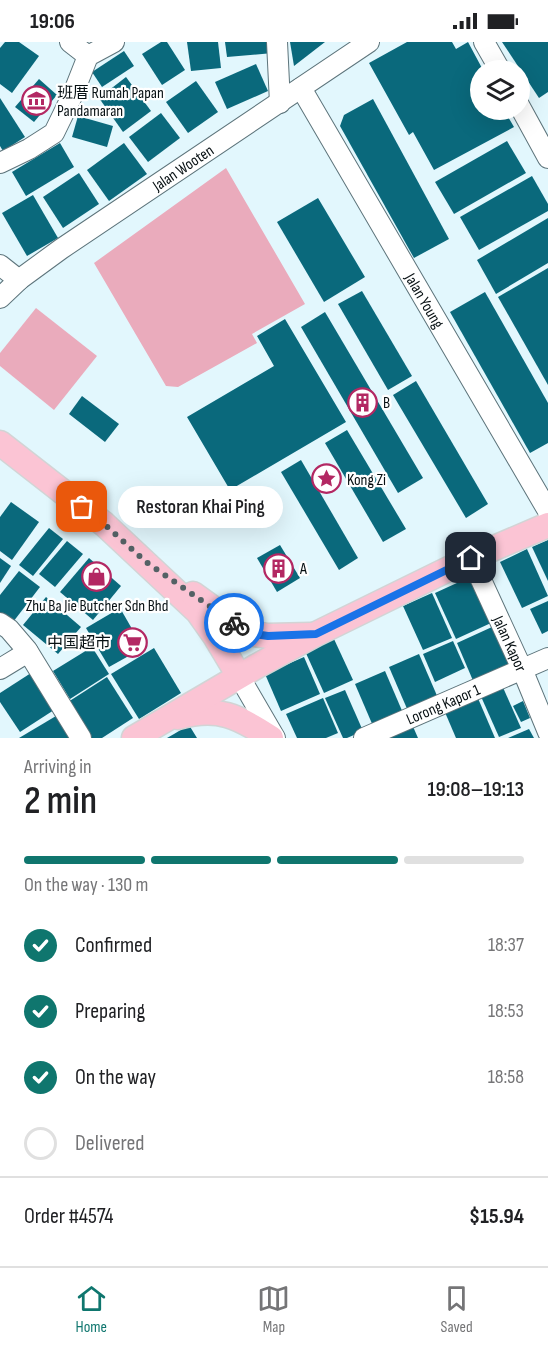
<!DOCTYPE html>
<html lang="en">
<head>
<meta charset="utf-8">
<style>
  :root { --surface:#fff; --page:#f2f2f2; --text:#202124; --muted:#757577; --line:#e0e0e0; --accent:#0f766e }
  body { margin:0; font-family:"Sofia Sans Condensed","Noto Sans SC",sans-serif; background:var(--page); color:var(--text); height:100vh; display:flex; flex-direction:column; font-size:22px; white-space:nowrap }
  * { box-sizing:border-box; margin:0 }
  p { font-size:20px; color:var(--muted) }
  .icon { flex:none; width:33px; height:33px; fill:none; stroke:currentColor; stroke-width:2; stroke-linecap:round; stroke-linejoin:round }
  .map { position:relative; height:696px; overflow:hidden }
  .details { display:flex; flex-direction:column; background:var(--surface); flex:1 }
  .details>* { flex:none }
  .buttons { position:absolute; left:470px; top:18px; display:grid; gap:12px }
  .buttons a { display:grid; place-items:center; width:60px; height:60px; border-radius:50%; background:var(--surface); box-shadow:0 6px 24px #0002; font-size:30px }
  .pin { position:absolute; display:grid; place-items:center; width:51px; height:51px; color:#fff; margin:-26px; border-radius:12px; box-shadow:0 3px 9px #0006 }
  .courier { position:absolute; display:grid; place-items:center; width:60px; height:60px; margin:-30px; border:4px solid #1a73e8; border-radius:50%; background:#fff; color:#222; box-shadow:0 2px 8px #0007 }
  .bubble { position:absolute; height:42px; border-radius:21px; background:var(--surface); box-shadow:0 6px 24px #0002; font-size:20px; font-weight:600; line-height:42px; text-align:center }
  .overview em { font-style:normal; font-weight:600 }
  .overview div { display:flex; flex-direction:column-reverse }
  .overview { display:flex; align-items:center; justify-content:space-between; height:102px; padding:0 24px }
  h1 { font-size:39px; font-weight:600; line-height:45px }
  .bar { display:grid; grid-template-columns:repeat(4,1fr); gap:9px 6px; align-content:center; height:72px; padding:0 24px }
  .bar i { height:8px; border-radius:4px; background:var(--line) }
  .bar .active { background:var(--accent) }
  .bar p { grid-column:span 4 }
  .line { display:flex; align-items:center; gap:15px; padding:0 24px; border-top:2px solid var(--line) }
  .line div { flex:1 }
  ol { padding:0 24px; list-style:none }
  li { display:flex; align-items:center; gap:18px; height:66px }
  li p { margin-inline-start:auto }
  li .icon { padding:6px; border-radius:50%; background:var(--accent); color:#fff; stroke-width:4 }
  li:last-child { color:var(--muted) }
  li i { width:33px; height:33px; border:3px solid var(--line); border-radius:50% }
  .status { display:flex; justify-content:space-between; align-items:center; height:42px; padding:0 30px; background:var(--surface); direction:ltr }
  .status svg { height:16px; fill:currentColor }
  .dock { display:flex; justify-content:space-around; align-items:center; height:84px; border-top:2px solid var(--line); background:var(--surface); font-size:16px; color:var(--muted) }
  .dock a { display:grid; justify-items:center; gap:3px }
  .dock .active { color:var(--accent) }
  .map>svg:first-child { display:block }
  .green { fill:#eaabbc }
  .building { fill:#0a697c }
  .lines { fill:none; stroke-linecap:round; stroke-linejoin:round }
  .minor-casing { stroke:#5d747b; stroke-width:22 }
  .major-casing { stroke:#d2d4d5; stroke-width:27 }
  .minor { stroke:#fff; stroke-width:20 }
  .major { stroke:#fbc4d4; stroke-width:24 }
  .done { stroke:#546165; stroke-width:6; stroke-dasharray:0 10.8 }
  .route { stroke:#1a73e8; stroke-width:8 }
  .labels { text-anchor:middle; stroke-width:4.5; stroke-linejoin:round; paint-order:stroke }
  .poi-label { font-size:16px; fill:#071013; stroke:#fff; text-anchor:start }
  .street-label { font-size:16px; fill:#071013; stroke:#fff }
</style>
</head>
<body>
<div class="status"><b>19:06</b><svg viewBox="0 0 49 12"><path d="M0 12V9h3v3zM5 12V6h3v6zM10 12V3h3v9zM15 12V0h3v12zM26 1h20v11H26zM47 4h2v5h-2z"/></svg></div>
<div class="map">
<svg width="548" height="696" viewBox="0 0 548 696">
  <rect width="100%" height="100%" fill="#e2f7fd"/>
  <g class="green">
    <polygon points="226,126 305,262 252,292 257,301 178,345 166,344 94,221"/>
    <polygon points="36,266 97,314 54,368 0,324 0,311"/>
  </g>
  <g class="building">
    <polygon points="5,0 19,0 39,14 12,51 0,42 0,6"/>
    <polygon points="161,0 167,0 185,28 162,43 142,12"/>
    <polygon points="187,0 218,0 221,26 191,29"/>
    <polygon points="225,0 272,0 273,11 227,15"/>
    <polygon points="290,0 325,0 294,24"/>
    <polygon points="407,0 452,0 456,7 468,0 483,28 480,28 480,68 504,68 514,85 434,128 413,90 409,93 369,21"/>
    <polygon points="502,0 548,0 548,50 539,56"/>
    <polygon points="124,9 134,24 102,45 92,30"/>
    <polygon points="256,22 268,49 227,67 215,40"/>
    <polygon points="126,35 151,69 123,90 99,56"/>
    <polygon points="39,37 57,53 34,80 15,65"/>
    <polygon points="196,39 218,70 188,91 166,60"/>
    <polygon points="0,56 25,95 3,109 0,104"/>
    <polygon points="373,57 449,197 414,216 340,84 344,73"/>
    <polygon points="161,71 180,96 148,120 129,95"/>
    <polygon points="78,74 113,84 107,105 72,95"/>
    <polygon points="507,99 526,131 454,172 435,140"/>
    <polygon points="60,101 74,125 26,154 12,130"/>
    <polygon points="124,101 147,132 109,159 87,128"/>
    <polygon points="79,131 99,162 63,186 43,155"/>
    <polygon points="532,134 548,162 548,169 479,208 460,175"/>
    <polygon points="33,153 58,196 27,214 2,171"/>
    <polygon points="318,156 365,235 324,260 277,180"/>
    <polygon points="548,176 548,221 496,252 477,218"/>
    <polygon points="548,226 548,343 498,255"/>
    <polygon points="362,249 412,334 388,348 338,262"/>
    <polygon points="485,250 548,361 548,401 530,411 450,270"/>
    <polygon points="325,270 423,436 398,451 301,285"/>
    <polygon points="285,277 346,380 230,448 187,375 274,324 257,294"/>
    <polygon points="416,339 488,462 466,476 393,353"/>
    <polygon points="82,354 119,382 105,400 69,372"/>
    <polygon points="347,388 406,487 383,500 325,401"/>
    <polygon points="301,418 358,516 339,528 281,430"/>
    <polygon points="11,460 39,480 12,518 0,509 0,475"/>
    <polygon points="49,486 63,497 33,534 19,523"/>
    <polygon points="548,498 548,539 532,505"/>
    <polygon points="67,499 83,512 55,545 39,532"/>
    <polygon points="280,503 300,536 277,550 257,516"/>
    <polygon points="527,507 548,554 522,566 500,520"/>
    <polygon points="0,516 11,524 0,541"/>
    <polygon points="89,516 121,544 93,578 60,550"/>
    <polygon points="19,529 40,545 10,584 0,577 0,553"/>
    <polygon points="470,535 491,581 456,597 435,551"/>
    <polygon points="432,551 452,596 423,608 403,564"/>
    <polygon points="46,555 81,585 58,612 23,583"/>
    <polygon points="548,559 548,589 542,592 530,567"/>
    <polygon points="120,566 143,606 109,625 86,586"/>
    <polygon points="492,585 510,625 474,641 457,601"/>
    <polygon points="334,597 353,638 324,651 305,609"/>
    <polygon points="453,599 465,626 435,640 423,612"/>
    <polygon points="92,605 109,632 70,657 53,629"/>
    <polygon points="154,606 181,651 139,677 111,632"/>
    <polygon points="419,612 438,656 408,669 389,625"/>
    <polygon points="304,615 320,652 281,669 265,632"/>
    <polygon points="385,629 403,671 373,684 355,642"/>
    <polygon points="31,631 54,668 20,690 0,660 0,651"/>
    <polygon points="107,635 133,676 102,696 91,696 68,660"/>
    <polygon points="501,641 521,686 499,695 479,650"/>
    <polygon points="345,648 363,689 347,696 343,696 325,656"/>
    <polygon points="477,654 495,696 456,696 444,668"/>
    <polygon points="323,656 338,691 326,696 297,696 286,672"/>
    <polygon points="523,659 530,676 521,680 513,664"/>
    <polygon points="56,674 69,696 19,696"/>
    <polygon points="411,680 418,696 380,696"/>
    <polygon points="189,683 197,696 167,696 174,692"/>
    <polygon points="529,687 534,696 508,696"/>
  </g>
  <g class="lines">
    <defs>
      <g id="minor">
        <polyline points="70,0 88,14"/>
        <polyline points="277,0 280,61"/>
        <polyline points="484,0 500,28"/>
        <path id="s1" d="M301 46 548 469"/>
        <polyline points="519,63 548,116"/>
        <polyline points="0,121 29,107 54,91 73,52 88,14 114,0"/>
        <polyline points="0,223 19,238"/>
        <path id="s2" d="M0 256 20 237 61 207 369 0"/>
        <path id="s3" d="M471 516 522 627 548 690"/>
        <polyline points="0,581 9,587 27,608 81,696"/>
        <polyline points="0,627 28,610"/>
        <polyline points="239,634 275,696"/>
        <path id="s4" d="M364 696 548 616"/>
      </g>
      <g id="major">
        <polyline points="0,401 104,482 198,570 215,594 239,634"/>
        <polyline points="193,552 240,586 254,592 268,594 311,593"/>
        <path d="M178 675C218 664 238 674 271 696"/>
        <polyline points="134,696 257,624 316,592 471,516 548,483"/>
      </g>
    </defs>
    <use href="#minor" class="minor-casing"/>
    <use href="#major" class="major-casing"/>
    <use href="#minor" class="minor"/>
    <use href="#major" class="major"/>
  </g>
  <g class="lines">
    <polyline class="done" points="82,465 104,482 146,520 234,581"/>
    <polyline class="route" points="234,581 254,592 268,594 316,592 471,516"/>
  </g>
  <defs>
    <symbol id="museum-ring" viewBox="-11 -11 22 22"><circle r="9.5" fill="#fff" stroke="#b32863" stroke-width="1.5"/><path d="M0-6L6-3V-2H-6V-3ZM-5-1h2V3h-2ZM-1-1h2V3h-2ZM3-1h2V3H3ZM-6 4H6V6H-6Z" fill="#b32863"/></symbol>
    <symbol id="building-ring" viewBox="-11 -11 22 22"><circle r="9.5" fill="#fff" stroke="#b32863" stroke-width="1.5"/><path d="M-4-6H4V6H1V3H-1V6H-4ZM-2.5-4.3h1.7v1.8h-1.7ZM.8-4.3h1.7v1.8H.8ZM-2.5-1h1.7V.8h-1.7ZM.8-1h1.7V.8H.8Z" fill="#b32863"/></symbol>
    <symbol id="sight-ring" viewBox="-11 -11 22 22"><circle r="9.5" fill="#fff" stroke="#b32863" stroke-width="1.5"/><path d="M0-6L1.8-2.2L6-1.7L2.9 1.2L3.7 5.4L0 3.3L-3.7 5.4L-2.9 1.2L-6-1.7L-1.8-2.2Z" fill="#b32863"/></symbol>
    <symbol id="shop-ring" viewBox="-11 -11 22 22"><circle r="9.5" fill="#fff" stroke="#b32863" stroke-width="1.5"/><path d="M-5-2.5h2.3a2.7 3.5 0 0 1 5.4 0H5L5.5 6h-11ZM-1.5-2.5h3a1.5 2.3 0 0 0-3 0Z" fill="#b32863"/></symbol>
    <symbol id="supermarket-ring" viewBox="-11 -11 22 22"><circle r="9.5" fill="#fff" stroke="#b32863" stroke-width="1.5"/><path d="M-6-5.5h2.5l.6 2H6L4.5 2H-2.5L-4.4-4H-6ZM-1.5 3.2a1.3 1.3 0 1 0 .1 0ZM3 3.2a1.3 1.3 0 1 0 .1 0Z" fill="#b32863"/></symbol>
  </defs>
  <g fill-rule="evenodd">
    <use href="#museum-ring" x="20" y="42" width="33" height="33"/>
    <use href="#building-ring" x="346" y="344" width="33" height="33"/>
    <use href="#sight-ring" x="310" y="420" width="33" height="33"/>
    <use href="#building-ring" x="262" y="510" width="33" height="33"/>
    <use href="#shop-ring" x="80" y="518" width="33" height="33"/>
    <use href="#supermarket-ring" x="116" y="584" width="33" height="33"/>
  </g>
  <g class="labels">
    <g class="poi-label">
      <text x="57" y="56">班厝 Rumah Papan<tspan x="57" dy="18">Pandamaran</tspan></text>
      <text x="383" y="366">B</text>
      <text x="347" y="443">Kong Zi</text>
      <text x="300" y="532">A</text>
      <text x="97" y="569" text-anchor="middle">Zhu Ba Jie Butcher Sdn Bhd</text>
      <text x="111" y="606" text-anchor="end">中国超市</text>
    </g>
    <g class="street-label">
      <text dy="6" stroke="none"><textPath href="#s2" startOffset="225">Jalan Wooten</textPath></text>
      <text dy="6" stroke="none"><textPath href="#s1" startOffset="246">Jalan Young</textPath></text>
      <text dy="6" stroke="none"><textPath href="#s3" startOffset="94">Jalan Kapor</textPath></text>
      <text dy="6" stroke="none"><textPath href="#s4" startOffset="86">Lorong Kapor 1</textPath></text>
    </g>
  </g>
</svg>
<div class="buttons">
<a><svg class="icon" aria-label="layers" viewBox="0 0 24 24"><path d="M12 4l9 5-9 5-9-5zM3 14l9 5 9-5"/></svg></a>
</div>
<div class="pin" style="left:82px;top:465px;background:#ea580c"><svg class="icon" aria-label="bag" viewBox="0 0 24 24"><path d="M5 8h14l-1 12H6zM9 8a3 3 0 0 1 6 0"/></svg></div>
<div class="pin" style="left:471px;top:516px;background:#1f2937"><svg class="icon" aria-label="home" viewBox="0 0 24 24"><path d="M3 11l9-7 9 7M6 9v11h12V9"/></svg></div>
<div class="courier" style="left:234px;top:581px"><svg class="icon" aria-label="bike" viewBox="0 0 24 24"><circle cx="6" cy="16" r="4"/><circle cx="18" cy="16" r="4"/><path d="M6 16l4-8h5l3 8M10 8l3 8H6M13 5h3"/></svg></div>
<div class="bubble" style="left:118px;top:444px;width:165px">Restoran Khai Ping</div>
</div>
<section class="details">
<div class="overview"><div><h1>2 min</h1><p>Arriving in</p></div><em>19:08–19:13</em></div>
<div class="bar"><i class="active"></i><i class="active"></i><i class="active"></i><i></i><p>On the way · 130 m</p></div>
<ol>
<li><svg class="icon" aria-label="check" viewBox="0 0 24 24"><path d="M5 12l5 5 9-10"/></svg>Confirmed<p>18:37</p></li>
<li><svg class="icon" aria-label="check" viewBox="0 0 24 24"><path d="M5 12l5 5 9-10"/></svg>Preparing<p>18:53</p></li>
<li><svg class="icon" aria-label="check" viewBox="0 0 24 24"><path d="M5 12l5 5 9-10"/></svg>On the way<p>18:58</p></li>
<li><i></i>Delivered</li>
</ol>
<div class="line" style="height:78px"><div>Order #4574</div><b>$15.94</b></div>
</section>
<nav class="dock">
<a class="active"><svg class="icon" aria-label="home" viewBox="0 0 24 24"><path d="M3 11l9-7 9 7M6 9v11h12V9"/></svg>Home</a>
<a><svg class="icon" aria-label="map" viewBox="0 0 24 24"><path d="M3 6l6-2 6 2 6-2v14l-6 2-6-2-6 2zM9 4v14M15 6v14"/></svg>Map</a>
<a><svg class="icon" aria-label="saved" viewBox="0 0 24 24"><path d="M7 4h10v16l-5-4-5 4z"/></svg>Saved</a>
</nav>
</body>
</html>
